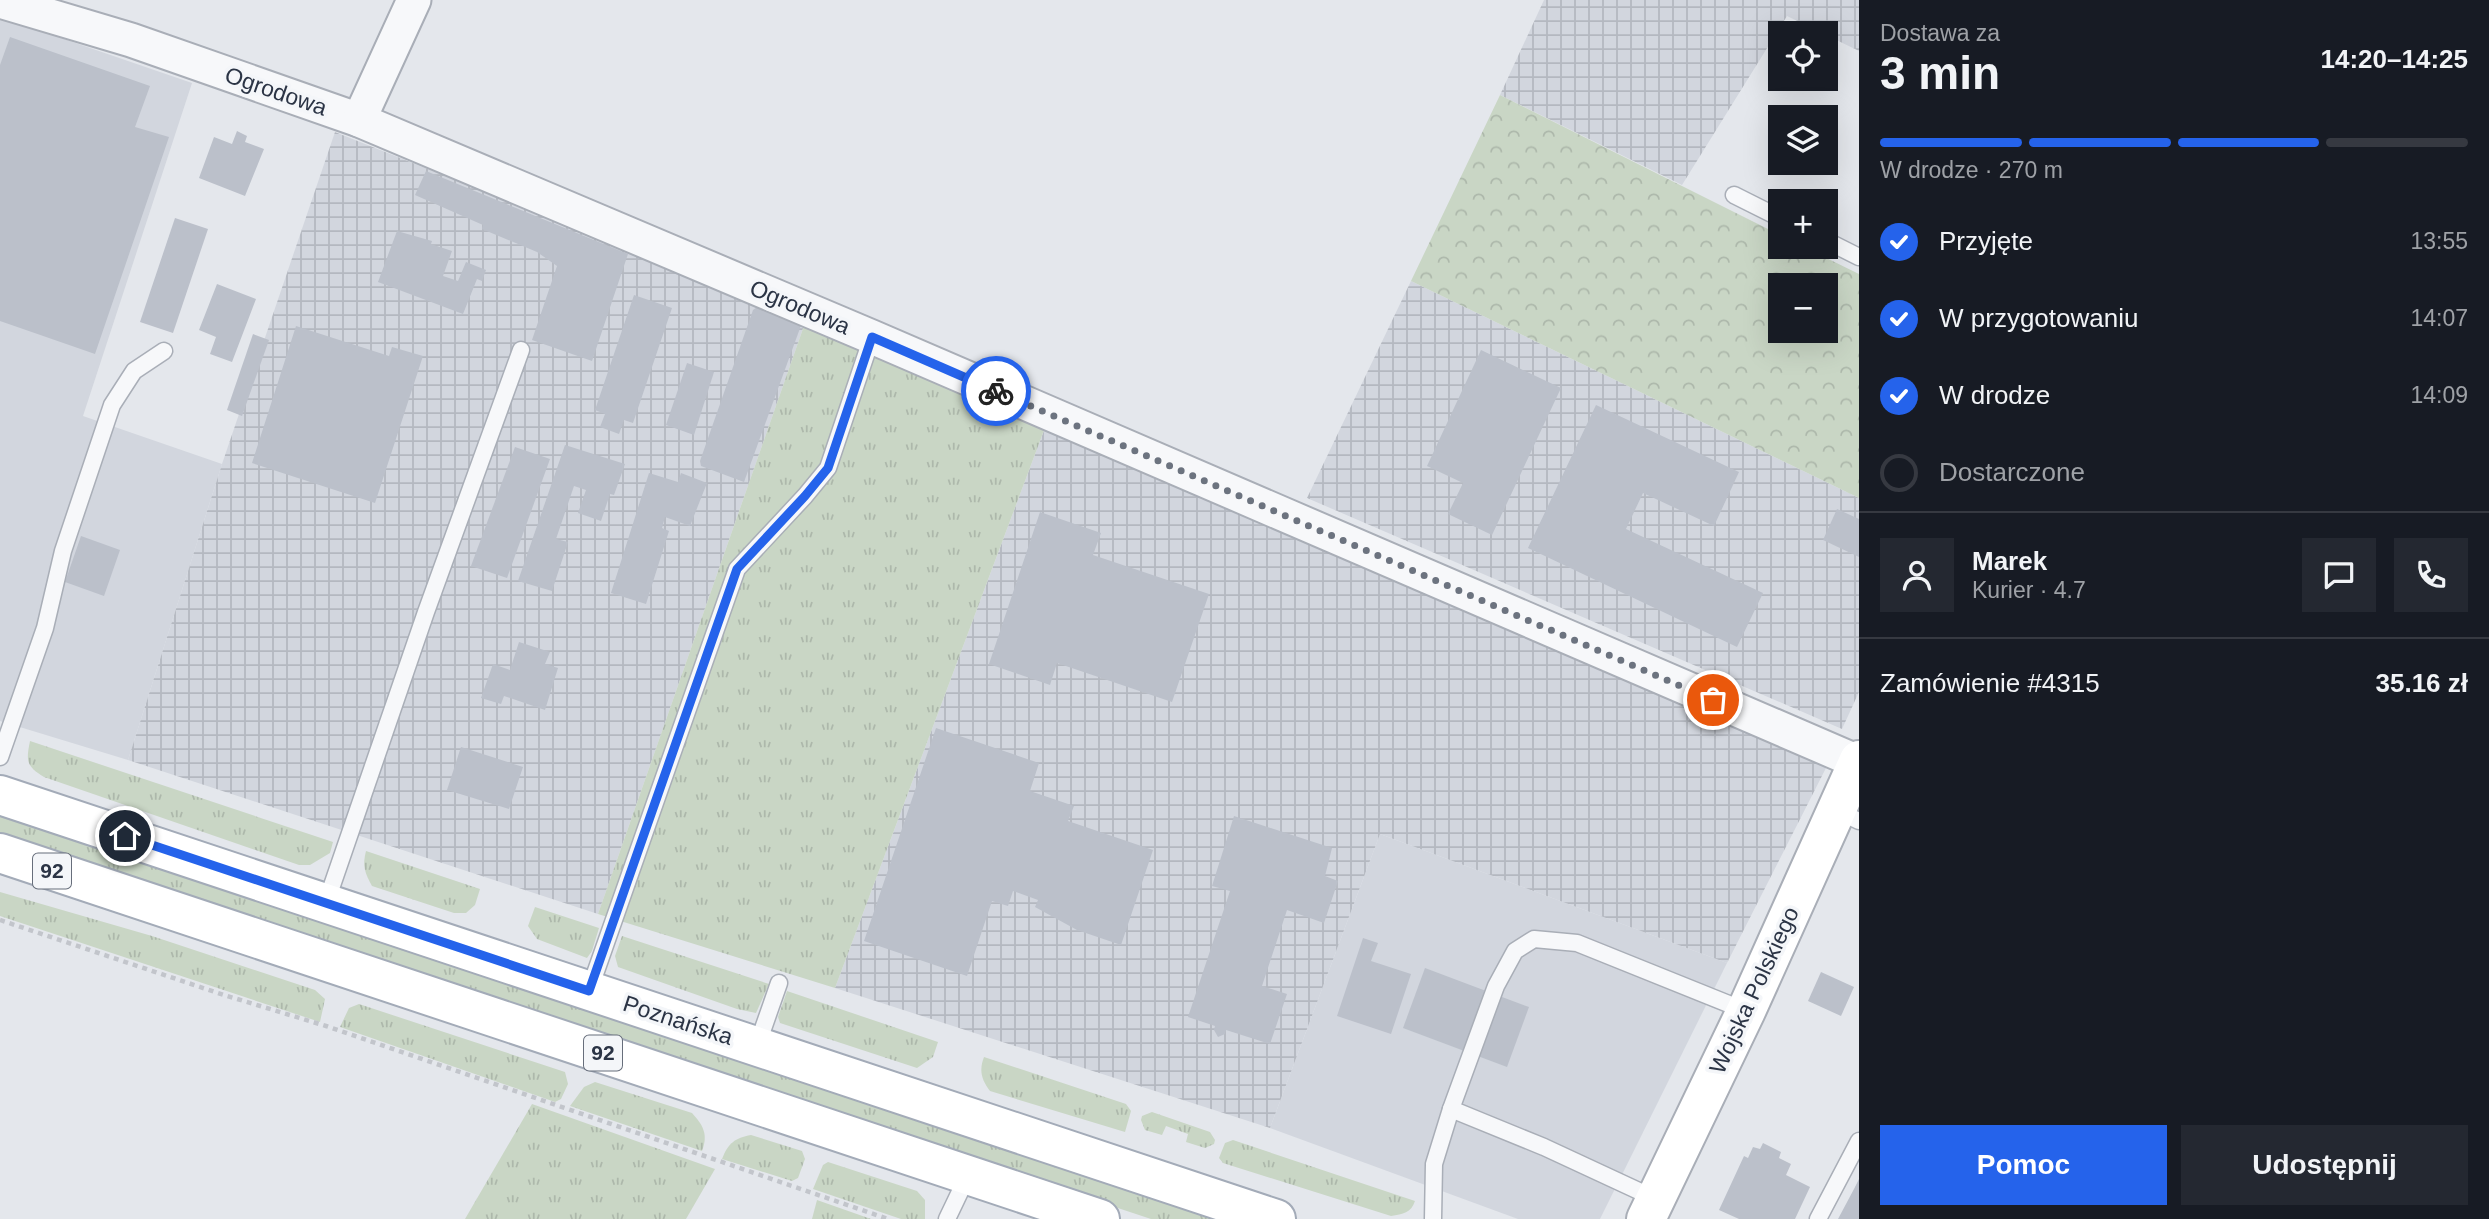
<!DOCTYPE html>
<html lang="pl">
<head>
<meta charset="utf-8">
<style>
  :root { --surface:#171b24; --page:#242831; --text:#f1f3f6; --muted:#9ea1a6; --line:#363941; --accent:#2563eb }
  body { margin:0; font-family:Helvetica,sans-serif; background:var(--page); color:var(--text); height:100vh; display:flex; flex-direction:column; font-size:26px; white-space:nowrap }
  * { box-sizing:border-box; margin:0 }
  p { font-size:23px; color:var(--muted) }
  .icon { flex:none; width:38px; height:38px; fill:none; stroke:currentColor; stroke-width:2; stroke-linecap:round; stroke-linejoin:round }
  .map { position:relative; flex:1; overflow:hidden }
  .side { display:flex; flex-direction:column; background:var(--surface); width:630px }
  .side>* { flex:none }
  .controls { position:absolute; left:1768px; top:21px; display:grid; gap:14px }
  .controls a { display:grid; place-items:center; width:70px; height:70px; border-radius:0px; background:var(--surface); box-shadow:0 7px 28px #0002; font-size:35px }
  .pin { position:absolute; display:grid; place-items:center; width:60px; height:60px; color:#fff; margin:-30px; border:4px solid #fff; border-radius:50%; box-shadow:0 2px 7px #0007 }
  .courier { position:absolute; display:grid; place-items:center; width:70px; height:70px; margin:-35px; border:5px solid #2563eb; border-radius:50%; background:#fff; color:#222; box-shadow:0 2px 9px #0007 }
  .overview em { font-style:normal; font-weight:700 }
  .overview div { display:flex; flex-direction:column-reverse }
  .overview { display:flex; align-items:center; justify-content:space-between; height:119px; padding:0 21px }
  h1 { font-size:46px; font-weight:700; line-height:52px }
  .bar { display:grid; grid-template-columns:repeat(4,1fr); gap:10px 7px; align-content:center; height:84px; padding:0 21px }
  .bar i { height:9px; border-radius:5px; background:var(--line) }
  .bar .current { background:var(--accent) }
  .bar p { grid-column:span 4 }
  .line { display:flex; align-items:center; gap:18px; padding:0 21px; border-top:2px solid var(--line) }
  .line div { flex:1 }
  .round { display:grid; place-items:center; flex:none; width:74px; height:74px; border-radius:0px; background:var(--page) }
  ol { padding:0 21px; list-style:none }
  li { display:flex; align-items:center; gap:21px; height:77px }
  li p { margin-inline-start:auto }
  li .icon { padding:7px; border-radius:50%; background:var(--accent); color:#fff; stroke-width:4 }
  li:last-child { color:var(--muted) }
  li i { width:38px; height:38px; border:4px solid var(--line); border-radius:50% }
  .primary-button { display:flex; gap:14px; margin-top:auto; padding:14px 21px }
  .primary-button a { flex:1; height:80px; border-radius:0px; background:var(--accent); color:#fff; font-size:28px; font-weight:700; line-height:80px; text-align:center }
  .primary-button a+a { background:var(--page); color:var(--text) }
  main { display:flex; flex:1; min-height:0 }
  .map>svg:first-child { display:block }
  .built { fill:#d2d6de }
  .industrial { fill:url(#industrial-grid) }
  .grass { fill:url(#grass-tufts) }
  .forest { fill:url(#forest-crowns); fill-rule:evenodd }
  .building { fill:#bbc0ca }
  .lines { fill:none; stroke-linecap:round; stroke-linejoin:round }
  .lane-casing { stroke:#a9aeb7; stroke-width:19 }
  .street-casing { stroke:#a9aeb7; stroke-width:37 }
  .secondary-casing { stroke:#a9aeb7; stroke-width:42 }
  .primary-casing { stroke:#a3abb8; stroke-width:42 }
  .path { stroke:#c2c5cb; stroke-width:4.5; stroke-dasharray:5 5; stroke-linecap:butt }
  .lane { stroke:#f7f8fa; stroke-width:16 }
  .street { stroke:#f7f8fa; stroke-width:33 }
  .secondary { stroke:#fff; stroke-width:38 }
  .primary { stroke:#fff; stroke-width:38 }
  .done { stroke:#6c737f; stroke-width:7; stroke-dasharray:0 12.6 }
  .route { stroke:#2563eb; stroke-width:9 }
  .labels { text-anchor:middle; stroke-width:7; stroke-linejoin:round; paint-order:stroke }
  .shield { fill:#f4f6f9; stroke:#676e7b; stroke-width:2 }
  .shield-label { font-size:21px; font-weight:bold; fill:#2b3445 }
  .street-label { font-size:23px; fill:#2b3445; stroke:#f4f6f9 }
</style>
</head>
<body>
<main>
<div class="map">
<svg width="1859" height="1219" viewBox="0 0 1859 1219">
  <defs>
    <pattern id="industrial-grid" width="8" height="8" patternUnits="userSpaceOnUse" patternTransform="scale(1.75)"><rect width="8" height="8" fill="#d2d6de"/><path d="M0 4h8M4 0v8" fill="none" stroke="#b4b8c0"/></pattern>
    <pattern id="grass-tufts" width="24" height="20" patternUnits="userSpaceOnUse" patternTransform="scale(1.75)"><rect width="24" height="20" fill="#c9d6c5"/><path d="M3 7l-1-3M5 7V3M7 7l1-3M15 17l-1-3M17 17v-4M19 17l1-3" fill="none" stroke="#adb8ab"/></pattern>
    <pattern id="forest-crowns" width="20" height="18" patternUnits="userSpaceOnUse" patternTransform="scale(1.75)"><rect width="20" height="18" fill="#c9d6c5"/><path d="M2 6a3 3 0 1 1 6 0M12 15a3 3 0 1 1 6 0" fill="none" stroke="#adb8ab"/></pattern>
  </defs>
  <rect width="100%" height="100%" fill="#e4e7ec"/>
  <g class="built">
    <polygon points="0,17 192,83 83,416 222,464 128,760 0,721"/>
    <polygon points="1380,834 1727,963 1600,1219 1518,1219 1270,1128"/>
  </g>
  <g class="industrial">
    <polygon points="1544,0 1859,0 1859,51 1787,16 1682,185 1500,95"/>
    <polygon points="335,132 806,320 598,914 128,760 222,464"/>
    <polygon points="1411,281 1859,498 1859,692 1842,729 1307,498"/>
    <polygon points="1046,425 1827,766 1727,963 1380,834 1270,1128 835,988"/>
  </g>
  <g class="grass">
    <polygon points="806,320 1046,425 835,988 598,914"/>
    <path d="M30 741 333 842 330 853 310 865H299L44 777C26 766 26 761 30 741Z"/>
    <polygon points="0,814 1214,1219 1151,1219 0,837"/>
    <path d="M366 851 480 889 475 905 466 913H454L372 886C365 873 362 866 366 851Z"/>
    <polygon points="0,892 152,936 315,990 325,999 320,1022 0,916"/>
    <polygon points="535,907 599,928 592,951 587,958 537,939 528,926"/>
    <polygon points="622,936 769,984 756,1013 737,1009 618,967 615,956"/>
    <polygon points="787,991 938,1042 933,1057 917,1068 780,1023 778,1017"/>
    <polygon points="359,1004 565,1072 568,1084 561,1099 555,1102 340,1027 349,1008"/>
    <path d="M984 1057 1126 1104 1131 1111 1125 1132 990 1091C981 1079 979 1070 984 1057Z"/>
    <path d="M595 1082 692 1113C704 1126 708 1135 702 1151L570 1106 584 1087Z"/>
    <polygon points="532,1104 715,1169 686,1219 465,1219"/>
    <polygon points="1152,1112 1210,1132 1215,1140 1214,1144 1205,1148 1186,1142 1188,1134 1166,1126 1162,1135 1145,1130 1141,1120 1142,1116"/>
    <path d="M751 1135 802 1151 805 1159 798 1178 792 1181 722 1159C728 1143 735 1138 751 1135Z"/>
    <path d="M1233 1140 1415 1201C1411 1213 1403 1214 1391 1216L1223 1163 1219 1158 1225 1143Z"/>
    <polygon points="828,1162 917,1191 925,1200 925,1219 901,1219 813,1189 823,1165"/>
    <polygon points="817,1200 871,1219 812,1219"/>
  </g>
  <path class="forest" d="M1500 95 1780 235V247H1804L1859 274V498L1411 281ZM1780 285H1825V331H1780Z"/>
  <g class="building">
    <polygon points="10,37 150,86 135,127 169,137 95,354 0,321 0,65"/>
    <polygon points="237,131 247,136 245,142 264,149 245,196 199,178 214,137 232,144"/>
    <polygon points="426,171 628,254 592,361 532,340 557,266 537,252 482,229 483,225 415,195"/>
    <polygon points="175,218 208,229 173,333 140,322"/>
    <polygon points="397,231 432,241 431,244 452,251 443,276 458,281 466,262 486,270 482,281 477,279 463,314 378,282"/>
    <polygon points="217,284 256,299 232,362 210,354 216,337 199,330"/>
    <polygon points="634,295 672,308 633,423 624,420 619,434 600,427 605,414 595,410"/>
    <polygon points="760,305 803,320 744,482 701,466 700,461 753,310"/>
    <polygon points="296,326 389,356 392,347 423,356 375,503 252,463"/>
    <polygon points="253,334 269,340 242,416 227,410"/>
    <polygon points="1481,350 1561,388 1492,535 1448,514 1463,483 1427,466"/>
    <polygon points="687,363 714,372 694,435 666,425"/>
    <polygon points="1596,405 1739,472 1714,526 1643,493 1626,529 1763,593 1737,647 1528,548"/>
    <polygon points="565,445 625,464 614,495 610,494 601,521 578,513 586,490 574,486 556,539 568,542 552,591 518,581"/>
    <polygon points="515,447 550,459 507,578 471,566"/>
    <polygon points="649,473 678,482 681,473 707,483 690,526 665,517 662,528 669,531 646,604 611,593"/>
    <polygon points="1837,509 1859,519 1859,557 1823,540"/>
    <polygon points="1040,512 1101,533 1093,555 1209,594 1172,702 1057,663 1050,685 989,664"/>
    <polygon points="81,536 120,550 104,596 65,582"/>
    <polygon points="519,642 550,652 545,664 558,668 545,710 504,696 501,704 481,698 493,664 510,670"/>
    <polygon points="936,728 1039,763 1030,791 1074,806 1068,821 1153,850 1121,945 1077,930 1035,907 1038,900 1013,891 1008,906 992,901 967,976 864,941"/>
    <polygon points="461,747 523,767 509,809 447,790"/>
    <polygon points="1234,816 1332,848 1325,876 1338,881 1324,923 1287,910 1262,986 1287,994 1270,1044 1226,1030 1225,1034 1218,1037 1214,1030 1215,1026 1188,1017 1230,891 1212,886"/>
    <polygon points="1363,938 1378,943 1371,961 1411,974 1391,1034 1337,1016"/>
    <polygon points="1425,968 1529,1007 1507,1067 1403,1028"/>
    <polygon points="1821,972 1854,987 1841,1016 1808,1001"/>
    <polygon points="1763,1143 1781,1152 1779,1158 1791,1164 1786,1175 1810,1187 1795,1219 1739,1219 1719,1210 1744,1156 1748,1158 1753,1147 1760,1149"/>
    <polygon points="1859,1179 1859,1219 1838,1219 1854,1189"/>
  </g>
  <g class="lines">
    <defs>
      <g id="lane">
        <polyline points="1734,195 1780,218"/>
        <polyline points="1825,240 1859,257"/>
        <polyline points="0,757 45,628 63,551 112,405 134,371 164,351"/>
        <polyline points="1836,810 1859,821"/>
        <polyline points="326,903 426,612 521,350"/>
        <polyline points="589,991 737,569 805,496 828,468 872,337"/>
        <polyline points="757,1046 779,983"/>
        <polyline points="1451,1109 1544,1147 1656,1199"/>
        <polyline points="947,1219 968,1175"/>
        <polyline points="1433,1219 1434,1164 1451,1109 1496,986 1515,951 1534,939 1577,943 1746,1011"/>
        <polyline points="1818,1219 1859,1141"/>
      </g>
      <g id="street">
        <polyline points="0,1 131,40 359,120 872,337 1858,762"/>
        <polyline points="359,120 414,0"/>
      </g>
      <polyline id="secondary" points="1646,1219 1746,1011 1859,760"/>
      <g id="primary">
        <polyline points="0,795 1276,1219"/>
        <polyline points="0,853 1100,1219"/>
      </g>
    </defs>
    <use href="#lane" class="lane-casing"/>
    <use href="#street" class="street-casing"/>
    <use href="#secondary" class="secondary-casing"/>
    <use href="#primary" class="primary-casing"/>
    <polyline class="path" points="0,920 224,995 326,1026 888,1219"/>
    <use href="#lane" class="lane"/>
    <use href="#street" class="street"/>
    <use href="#secondary" class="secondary"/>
    <use href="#primary" class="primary"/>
  </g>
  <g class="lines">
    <polyline class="done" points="996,391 1713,700"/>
    <polyline class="route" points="125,836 589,991 737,569 805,496 828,468 872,337 996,391"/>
  </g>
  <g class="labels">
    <g class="shield">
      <rect x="33" y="853.5" width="38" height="35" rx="5"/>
      <rect x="584" y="1035.5" width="38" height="35" rx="5"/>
    </g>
    <g class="shield-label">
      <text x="52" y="878">92</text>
      <text x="603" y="1060">92</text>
    </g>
    <g class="street-label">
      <text transform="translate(276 91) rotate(19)" y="8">Ogrodowa</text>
      <text transform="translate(800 307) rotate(23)" y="8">Ogrodowa</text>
      <text transform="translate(1754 990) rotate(-65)" y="8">Wojska Polskiego</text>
      <text transform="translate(678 1020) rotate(18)" y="8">Poznańska</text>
    </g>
  </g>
</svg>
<div class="controls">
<a><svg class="icon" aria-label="locate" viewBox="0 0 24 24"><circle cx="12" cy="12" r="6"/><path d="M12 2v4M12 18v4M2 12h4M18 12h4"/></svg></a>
<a><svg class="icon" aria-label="layers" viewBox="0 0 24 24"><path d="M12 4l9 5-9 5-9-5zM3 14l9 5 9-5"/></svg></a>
<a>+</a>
<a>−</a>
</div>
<div class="pin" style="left:1713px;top:700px;background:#ea580c"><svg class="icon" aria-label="bag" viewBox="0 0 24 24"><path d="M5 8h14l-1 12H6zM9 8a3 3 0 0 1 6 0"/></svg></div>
<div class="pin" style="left:125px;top:836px;background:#1f2937"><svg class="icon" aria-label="home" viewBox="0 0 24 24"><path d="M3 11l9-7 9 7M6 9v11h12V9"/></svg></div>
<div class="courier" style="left:996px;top:391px"><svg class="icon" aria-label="bike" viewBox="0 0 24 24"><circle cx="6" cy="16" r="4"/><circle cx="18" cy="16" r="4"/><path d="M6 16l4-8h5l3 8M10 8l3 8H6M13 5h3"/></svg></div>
</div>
<section class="side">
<div class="overview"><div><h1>3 min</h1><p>Dostawa za</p></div><em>14:20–14:25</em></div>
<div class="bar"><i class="current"></i><i class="current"></i><i class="current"></i><i></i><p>W drodze · 270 m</p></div>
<ol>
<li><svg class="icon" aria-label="check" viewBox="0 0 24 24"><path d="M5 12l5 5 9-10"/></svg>Przyjęte<p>13:55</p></li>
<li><svg class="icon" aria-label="check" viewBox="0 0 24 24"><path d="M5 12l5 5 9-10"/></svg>W przygotowaniu<p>14:07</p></li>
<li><svg class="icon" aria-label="check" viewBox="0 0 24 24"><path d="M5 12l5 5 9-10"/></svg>W drodze<p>14:09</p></li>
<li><i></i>Dostarczone</li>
</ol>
<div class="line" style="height:126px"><a class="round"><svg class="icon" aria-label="person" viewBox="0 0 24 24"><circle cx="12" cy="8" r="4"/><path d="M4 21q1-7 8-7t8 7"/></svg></a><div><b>Marek</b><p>Kurier · 4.7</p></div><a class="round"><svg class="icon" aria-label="chat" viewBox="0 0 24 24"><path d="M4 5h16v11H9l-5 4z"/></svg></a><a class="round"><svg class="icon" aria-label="phone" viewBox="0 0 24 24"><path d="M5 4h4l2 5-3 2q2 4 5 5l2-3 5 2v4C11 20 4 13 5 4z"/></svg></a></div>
<div class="line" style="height:91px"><div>Zamówienie #4315</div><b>35.16 zł</b></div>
<div class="primary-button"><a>Pomoc</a><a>Udostępnij</a></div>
</section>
</main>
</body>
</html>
